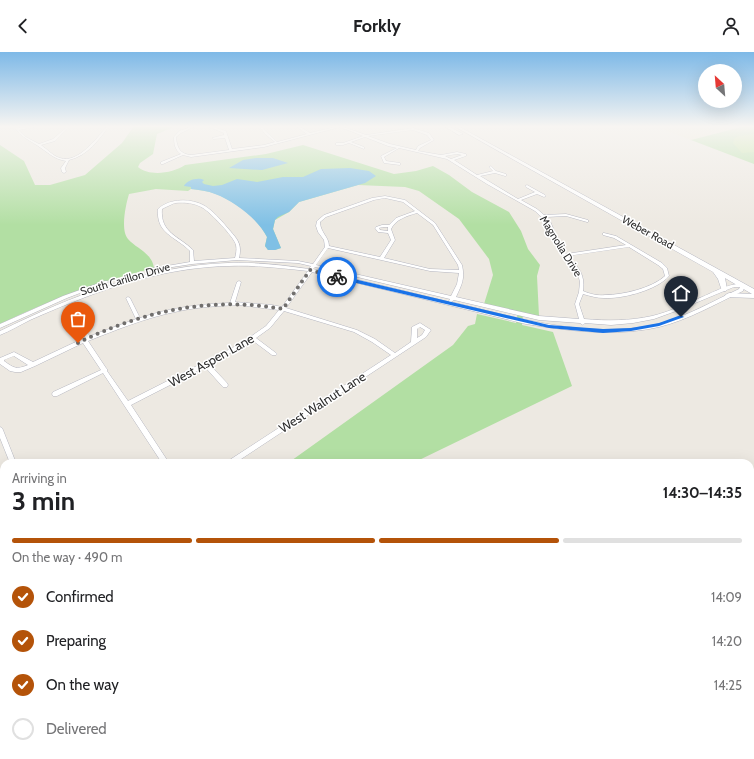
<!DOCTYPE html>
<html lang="en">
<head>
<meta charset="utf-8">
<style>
  :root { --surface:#fff; --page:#f6f6f6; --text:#202124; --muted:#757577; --line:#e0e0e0; --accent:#b45309 }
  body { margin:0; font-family:Cabin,sans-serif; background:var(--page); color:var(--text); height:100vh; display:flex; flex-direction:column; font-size:15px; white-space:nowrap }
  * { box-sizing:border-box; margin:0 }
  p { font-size:13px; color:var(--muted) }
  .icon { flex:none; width:22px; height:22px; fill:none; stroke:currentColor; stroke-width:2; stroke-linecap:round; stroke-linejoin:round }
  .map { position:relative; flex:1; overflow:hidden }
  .panel { position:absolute; left:0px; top:407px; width:754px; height:300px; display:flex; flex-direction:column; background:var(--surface); border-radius:12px 12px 0 0; box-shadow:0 4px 16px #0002 }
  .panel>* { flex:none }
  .needle { width:26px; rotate:334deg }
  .buttons { position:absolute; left:698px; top:12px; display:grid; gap:8px }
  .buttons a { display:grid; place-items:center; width:44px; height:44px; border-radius:50%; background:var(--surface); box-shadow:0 4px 16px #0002; font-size:20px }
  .pin { position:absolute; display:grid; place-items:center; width:34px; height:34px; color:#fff; margin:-41px -17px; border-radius:50% 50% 50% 0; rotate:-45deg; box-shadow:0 0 4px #0007 }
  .pin .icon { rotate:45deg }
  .courier { position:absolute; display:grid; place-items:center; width:40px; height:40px; margin:-20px; border:3px solid #1a73e8; border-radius:50%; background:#fff; color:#222; box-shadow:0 1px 5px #0007 }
  .overview em { font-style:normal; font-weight:700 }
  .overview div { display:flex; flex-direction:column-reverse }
  .overview { display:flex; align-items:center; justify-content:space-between; height:68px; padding:0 12px }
  h1 { font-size:26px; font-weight:700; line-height:30px }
  .bar { display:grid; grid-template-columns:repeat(4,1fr); gap:6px 4px; align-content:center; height:48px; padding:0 12px }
  .bar i { height:5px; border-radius:3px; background:var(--line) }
  .bar .on { background:var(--accent) }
  .bar p { grid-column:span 4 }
  ol { padding:0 12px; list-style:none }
  li { display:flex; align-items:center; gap:12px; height:44px }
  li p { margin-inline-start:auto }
  li .icon { padding:4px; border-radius:50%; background:var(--accent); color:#fff; stroke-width:4 }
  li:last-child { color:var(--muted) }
  li i { width:22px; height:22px; border:2px solid var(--line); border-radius:50% }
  header { display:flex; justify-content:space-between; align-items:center; height:52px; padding:0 12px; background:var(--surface); font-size:18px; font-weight:700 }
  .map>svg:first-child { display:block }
  .education { fill:#ede7d3 }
  .green { fill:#b2dfa3 }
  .pitch { fill:#c1e5a0 }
  .water { fill:#7fc0e5 }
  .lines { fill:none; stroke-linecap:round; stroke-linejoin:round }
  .minor-casing { stroke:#b5b6c0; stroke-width:1 }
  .secondary-casing { stroke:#b5b6c0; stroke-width:1 }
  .minor { fill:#fff; fill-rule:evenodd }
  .secondary { fill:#fff; fill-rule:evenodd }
  .route { fill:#1a73e8 }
  .done { stroke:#716f6d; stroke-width:4; stroke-dasharray:0 7.2 }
  .labels { text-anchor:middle; stroke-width:3; stroke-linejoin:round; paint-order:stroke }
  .far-street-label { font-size:11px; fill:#2e2e2e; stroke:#fff }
  .street-label { font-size:13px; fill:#2e2e2e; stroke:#fff }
</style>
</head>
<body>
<header><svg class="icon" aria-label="back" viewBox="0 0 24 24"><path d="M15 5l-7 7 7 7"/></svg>Forkly<svg class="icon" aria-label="person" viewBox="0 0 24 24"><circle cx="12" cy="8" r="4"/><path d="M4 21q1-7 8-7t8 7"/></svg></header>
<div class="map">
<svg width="754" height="707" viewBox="0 0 754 707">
  <rect width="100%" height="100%" fill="#ede9e2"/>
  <polygon class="education" points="654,74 745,74 691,88"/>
  <g class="green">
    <path d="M134 74H176L157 82 153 102 140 111 138 115C150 125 173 121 185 113L266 102 303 93 394 122 416 119 433 114 449 123 472 140 509 160 521 179 528 197 540 213 537 224 539 264 523 261 522 273 553 280 572 334 413 411H288L453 293 468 274 475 272 477 262 516 271 518 260 484 252 493 223 489 207 459 167 419 139 405 135 358 133 299 150 289 160 275 168 273 177 281 196 275 198H268L265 194 267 185C258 166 234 149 216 142 208 139 199 138 191 137L188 139 156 137 129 142C126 152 120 178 128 187 137 197 152 201 154 216 100 229 50 248 0 272V93L24 109 35 133H50L85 123 122 91Z"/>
    <polygon points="745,74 754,74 754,112 691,88"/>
    <polygon points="307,703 505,703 505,707 306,707"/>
  </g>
  <polygon class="pitch" points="754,82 754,100 742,101 733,91 734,87 738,84"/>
  <g class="water">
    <polygon points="256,106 273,106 288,111 262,118 229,116 243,108"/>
    <path d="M350 116 369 119 376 124 365 131 299 150 289 160 278 165 275 168 273 177 281 196 275 198H268L265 194 267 185C258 167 234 149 215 142 208 139 199 138 191 137V135L184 134C187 128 198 125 204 128L202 130 204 132 213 134 222 133 237 127 257 130 283 125H303L321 117Z"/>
    <rect x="505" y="703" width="48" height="4"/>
  </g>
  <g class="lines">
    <defs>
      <g id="minor">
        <path d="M14 74H16L18 76 35 74 34 75 19 78 26 85 39 92 53 87 68 74H70L55 89 41 93C47 97 53 104 60 106 78 112 97 86 107 74H109C99 88 87 104 69 108L65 116 66 120 64 121 62 120 61 116 66 109C54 107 50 102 41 96 30 88 21 86 14 74Z"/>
        <path d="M194 74H196L181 81 176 85C177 96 180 102 191 103L229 98 225 86 213 87 212 86 224 83V81L209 75V74H211L226 79 232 97 264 93 275 90 265 82 259 74H261L277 90 307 82 297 75V74H299L310 81 339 74H341L366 83 413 76 429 81 434 88 420 96 418 99 441 103 457 100 466 102V104L454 108 477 123 493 119 489 115 491 114 496 119 506 122V124H505L495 121 480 124 518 147 535 140 526 135 525 134 527 133 545 143 546 144 544 145 537 142 521 148 537 157 544 163 566 162 588 168V170H587L566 164 546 165 550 169 561 195 566 202 626 193 614 186 603 183V181H604L616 184 662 211 667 216 669 224C657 238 623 247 604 246 597 246 590 244 583 242L579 252 584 267C608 269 629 269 652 264 669 260 686 252 702 245 712 241 736 228 745 233L743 239C715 252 688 268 659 275 615 285 570 279 526 272L312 220 286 256 357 278 375 287 395 301 411 290 412 275 420 271 431 278 426 285 235 411H227L228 409 391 303 372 290 354 280 284 259 270 276 256 286 276 301 277 302 276 303H272L252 288 244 294 209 312 227 331 228 333 227 335H223L205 315 131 353 169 411H162L103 321 57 344H53L52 342 53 340 101 318 83 291 35 314 21 320H15L10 319 0 312V306L14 300 33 310 82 287 86 286 71 270V268H75L90 284 136 267 126 246 128 245 130 246 140 266C169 256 199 252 230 251L237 230 239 229 241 230 235 250 272 253 282 255 308 219C281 216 255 213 229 214 177 215 126 229 78 248 62 254 46 261 30 268 20 273 10 279 0 283V279C72 244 147 214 228 211 255 210 282 213 309 217L311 214 298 211 237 208 192 212 153 218V216H155L190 210V199C175 184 156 182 158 157 170 146 191 146 205 154 213 159 220 167 226 174 235 185 243 190 239 206L298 209 313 212 325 195 324 188 318 180 316 174 317 169 324 163 372 146 385 144 405 148 435 171 462 213C465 227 462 232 456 245L539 264 579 267 575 252 579 240 580 230 578 222 557 195 546 169 535 159 487 132 447 107 399 96 384 105 386 109 400 111V113L384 111 381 104 397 96 388 94 365 85 351 90 364 95V97L349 91 343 93H336V91H343L363 84 340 75 264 95 191 105 183 103 163 112H161V110L181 102C175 98 174 92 174 85L179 79ZM413 78 427 83 431 88 418 94 416 98 390 92 368 84ZM457 102 462 103 451 107 445 104ZM385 146 403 150 415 159 396 166 389 173H382L376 175 375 176 378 180 388 181 391 188 380 205 329 194C329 185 320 180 320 170L326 165 374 148ZM175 151C185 150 195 151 203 156 211 161 234 185 236 193 237 198 236 202 235 206L194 209 193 198C179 184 160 181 162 157L166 155ZM417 161 433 173 458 213 459 218 430 217 384 206 395 188 391 177C396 167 407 164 417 161ZM383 175H388V179L380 178 379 176ZM629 195 658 213 663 217 665 224C652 236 623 243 605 243 598 244 590 242 583 239 585 221 579 217 568 204ZM328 196 430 219 459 221 457 232 451 244 316 213ZM315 215 450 247 449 249V250L313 217ZM734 235H740L739 237C713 249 686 265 658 272 589 288 518 266 451 250L454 248 539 268 580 271 583 273 585 271 611 273 633 271 654 267 676 259ZM239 253 279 258 266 274 240 292 128 349 107 319V317L106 316 88 289C116 278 145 266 175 260 196 255 217 254 239 253ZM420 275 425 278 422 283 417 286V277ZM14 304 28 313C16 318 14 316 4 309V308Z"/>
        <polygon points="105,229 107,229 109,230 67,246 0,276 0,272 63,244"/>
        <polygon points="0,375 2,376 3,378 16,411 10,411 0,386"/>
        <polygon points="4,505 4,517 3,520 0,521 0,509 1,506"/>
        <polygon points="750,555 754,557 754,565 750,563"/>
        <polygon points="4,559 4,567 0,569 0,561"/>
        <polygon points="636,703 646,703 647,707 637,707"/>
      </g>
      <g id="secondary">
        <polygon points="444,74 448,74 463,82 459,83"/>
        <polygon points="454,74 458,74 754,237 754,246 726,245 725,243 729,241 752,242 725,226 727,237 726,239 722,239 718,227 713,220"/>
      </g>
    </defs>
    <use href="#minor" class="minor-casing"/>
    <use href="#secondary" class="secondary-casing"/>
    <use href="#minor" class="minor"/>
    <use href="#secondary" class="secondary"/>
  </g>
  <linearGradient id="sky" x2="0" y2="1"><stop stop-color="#7eb9e7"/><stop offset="0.43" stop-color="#f7f5f2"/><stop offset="1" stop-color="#f7f5f2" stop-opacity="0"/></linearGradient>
  <rect width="754" height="173" fill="url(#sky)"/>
  <polygon class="route" points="337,223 549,273 603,277 631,276 659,271 681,263 684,265 659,274 631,279 603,281 549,276 335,226"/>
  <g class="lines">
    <path class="done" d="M78 291C142 259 212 244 283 257L310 218 337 225"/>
  </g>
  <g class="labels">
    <g class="far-street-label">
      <text transform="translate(648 180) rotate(29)" y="4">Weber Road</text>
      <text transform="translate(561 194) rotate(58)" y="4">Magnolia Drive</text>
      <text transform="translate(125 227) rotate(-16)" y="4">South Carillon Drive</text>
    </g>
    <g class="street-label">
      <text transform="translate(211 308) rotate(-29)" y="5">West Aspen Lane</text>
      <text transform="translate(322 350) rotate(-33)" y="5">West Walnut Lane</text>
    </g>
  </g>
</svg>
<div class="buttons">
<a><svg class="needle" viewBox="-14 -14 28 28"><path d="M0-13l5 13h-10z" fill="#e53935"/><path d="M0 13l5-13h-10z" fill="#757577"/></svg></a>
</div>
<div class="pin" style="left:78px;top:291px;background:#ea580c"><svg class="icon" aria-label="bag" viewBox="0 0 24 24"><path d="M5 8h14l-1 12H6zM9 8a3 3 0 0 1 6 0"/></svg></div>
<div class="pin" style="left:681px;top:265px;background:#1f2937"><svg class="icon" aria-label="home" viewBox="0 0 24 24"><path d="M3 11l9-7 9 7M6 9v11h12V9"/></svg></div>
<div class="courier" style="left:337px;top:225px"><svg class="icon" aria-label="bike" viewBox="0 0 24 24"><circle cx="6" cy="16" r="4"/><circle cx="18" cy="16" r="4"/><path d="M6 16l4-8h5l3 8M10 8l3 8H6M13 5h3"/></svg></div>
<section class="panel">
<div class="overview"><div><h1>3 min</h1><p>Arriving in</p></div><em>14:30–14:35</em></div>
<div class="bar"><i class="on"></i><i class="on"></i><i class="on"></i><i></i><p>On the way · 490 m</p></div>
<ol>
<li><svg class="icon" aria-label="check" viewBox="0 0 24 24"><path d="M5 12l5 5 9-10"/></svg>Confirmed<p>14:09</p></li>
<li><svg class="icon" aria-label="check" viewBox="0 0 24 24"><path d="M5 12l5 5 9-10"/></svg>Preparing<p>14:20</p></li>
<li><svg class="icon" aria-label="check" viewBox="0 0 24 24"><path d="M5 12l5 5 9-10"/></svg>On the way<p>14:25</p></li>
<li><i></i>Delivered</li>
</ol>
</section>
</div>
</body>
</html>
